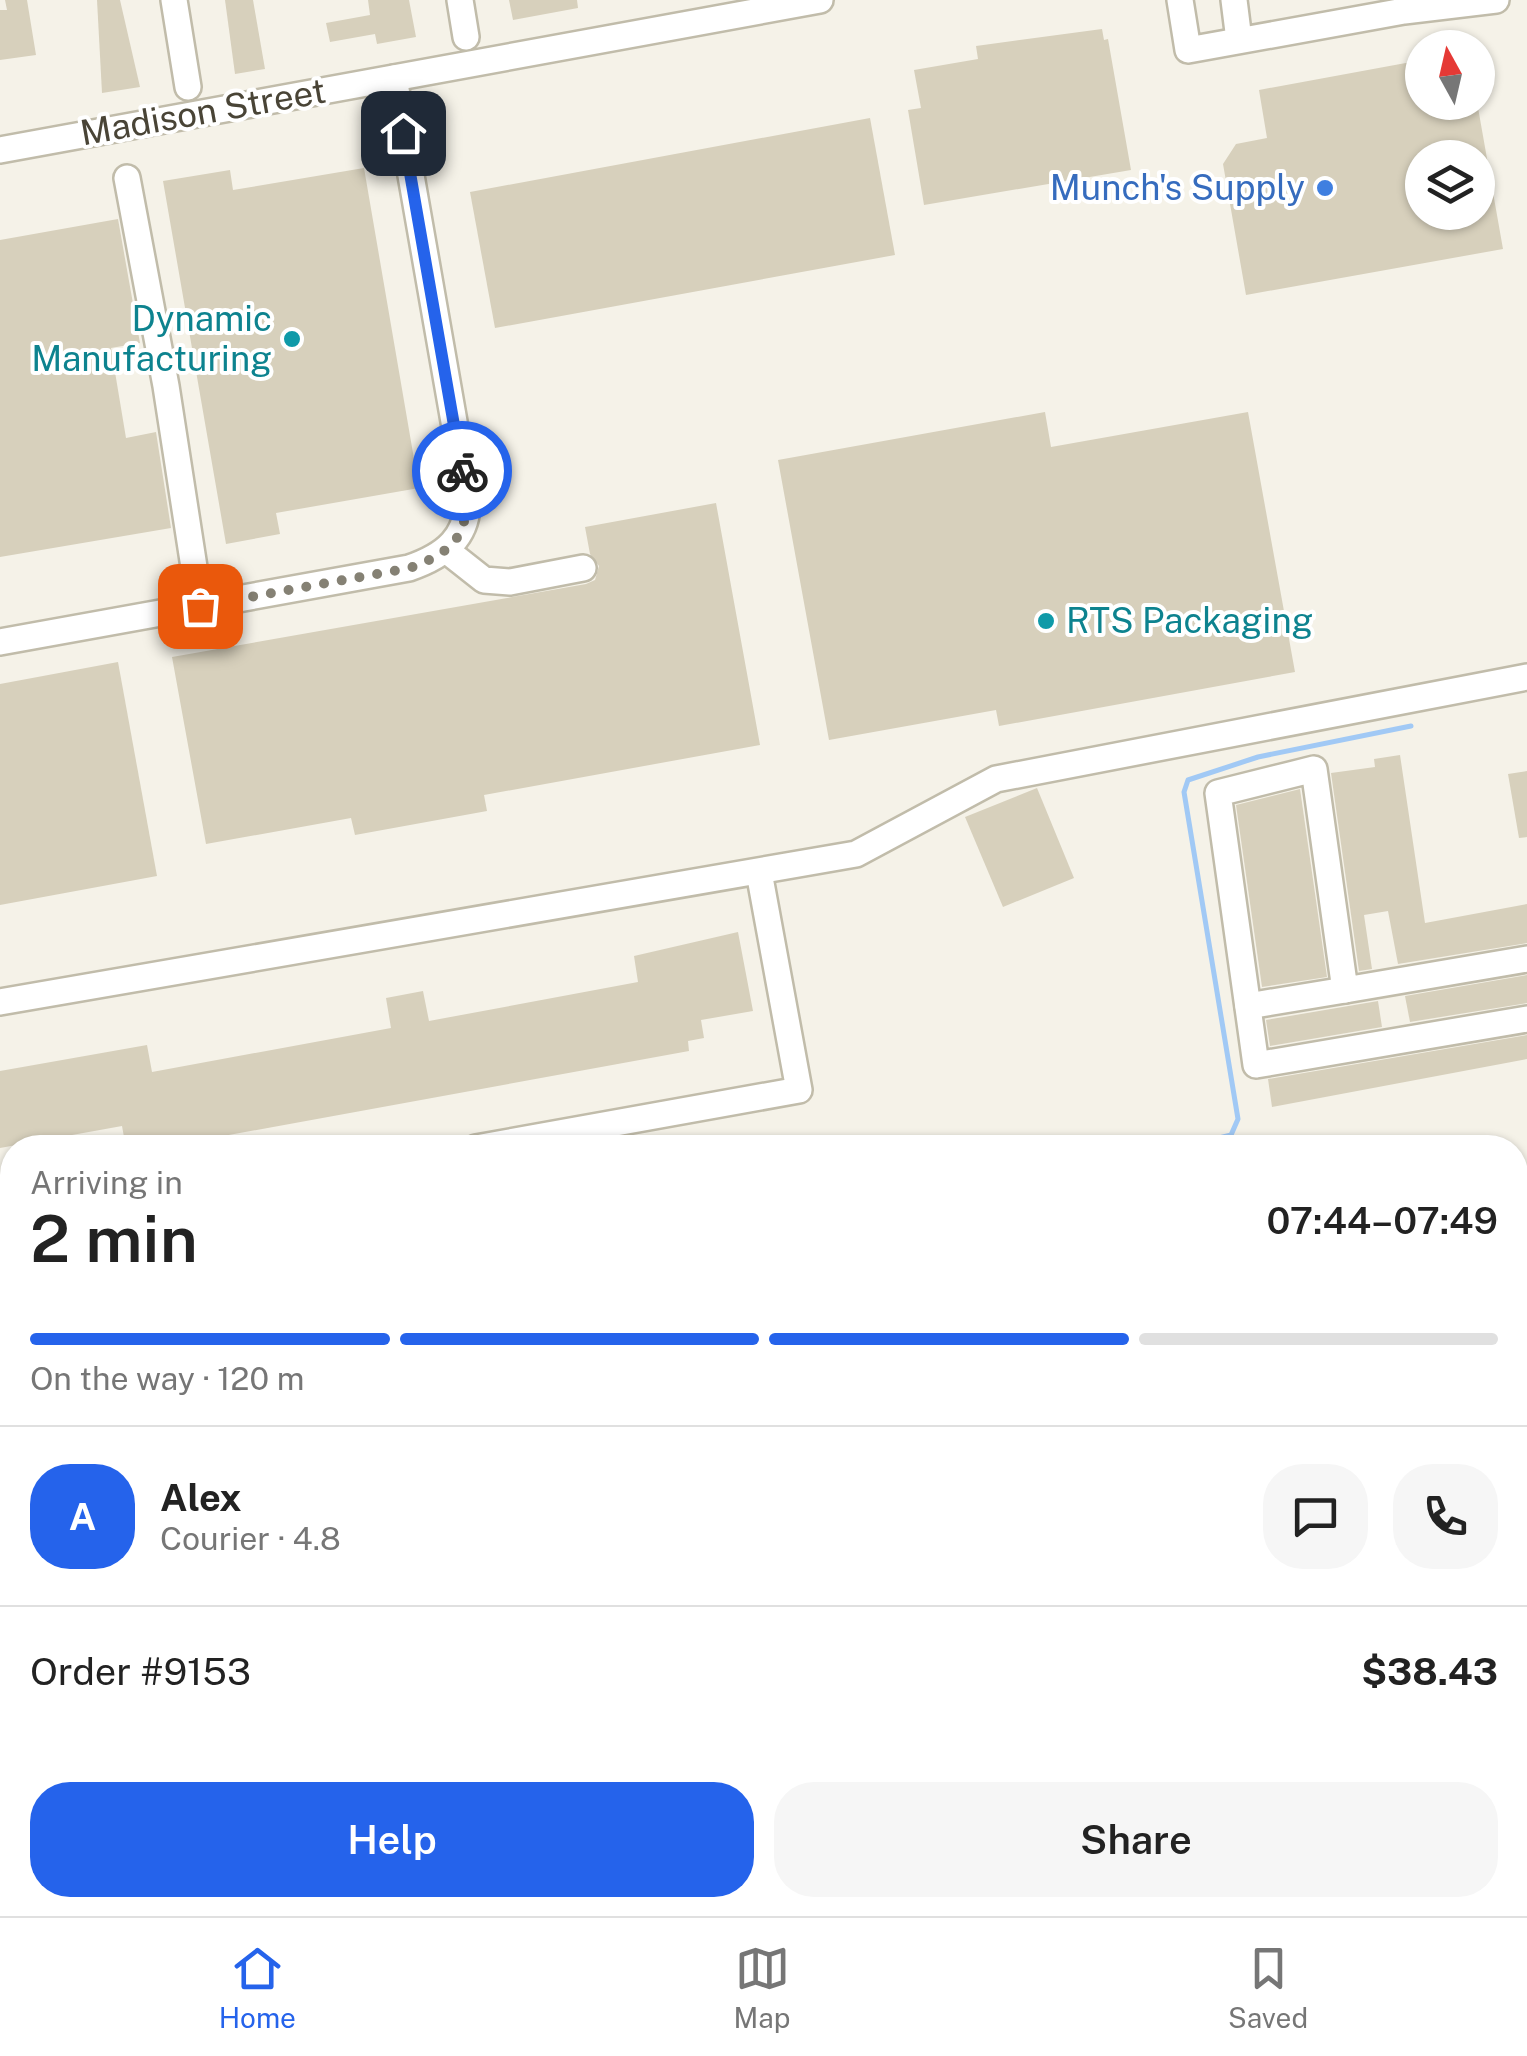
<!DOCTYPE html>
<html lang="en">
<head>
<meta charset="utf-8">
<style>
  :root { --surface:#fff; --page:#f6f6f6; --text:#222; --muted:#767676; --line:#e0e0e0; --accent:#2563eb }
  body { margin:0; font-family:"Public Sans",sans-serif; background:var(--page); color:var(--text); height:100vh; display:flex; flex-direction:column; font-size:38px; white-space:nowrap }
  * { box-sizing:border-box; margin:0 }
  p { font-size:32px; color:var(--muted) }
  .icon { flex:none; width:55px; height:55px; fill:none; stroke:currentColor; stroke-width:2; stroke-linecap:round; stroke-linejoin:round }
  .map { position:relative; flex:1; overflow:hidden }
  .details { position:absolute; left:0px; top:1135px; width:1528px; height:782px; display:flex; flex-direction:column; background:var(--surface); border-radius:40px 40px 0 0; box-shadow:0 2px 8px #0004 }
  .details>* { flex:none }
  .needle { width:65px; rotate:352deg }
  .controls { position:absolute; left:1405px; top:30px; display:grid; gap:20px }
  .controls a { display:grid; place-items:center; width:90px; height:90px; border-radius:50%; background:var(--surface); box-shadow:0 2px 8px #0004; font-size:50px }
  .pin { position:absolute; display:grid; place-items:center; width:85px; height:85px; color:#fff; margin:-42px; border-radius:20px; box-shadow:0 5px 15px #0006 }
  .courier { position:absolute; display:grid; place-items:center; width:100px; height:100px; margin:-50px; border:8px solid #2563eb; border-radius:50%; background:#fff; color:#222; box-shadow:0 2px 12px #0007 }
  .head em { font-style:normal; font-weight:600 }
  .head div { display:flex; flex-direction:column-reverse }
  .head { display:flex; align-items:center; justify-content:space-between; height:170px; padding:0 30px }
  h1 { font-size:65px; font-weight:600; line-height:75px }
  .bar { display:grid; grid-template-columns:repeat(4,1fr); gap:15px 10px; align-content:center; height:120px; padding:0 30px }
  .bar i { height:12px; border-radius:8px; background:var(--line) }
  .bar .selected { background:var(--accent) }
  .bar p { grid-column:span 4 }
  .line { display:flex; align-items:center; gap:25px; padding:0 30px; border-top:2px solid var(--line) }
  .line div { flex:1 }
  .round { display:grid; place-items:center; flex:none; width:105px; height:105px; border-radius:40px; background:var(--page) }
  .action { display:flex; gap:20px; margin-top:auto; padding:20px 30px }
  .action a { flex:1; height:115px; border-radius:40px; background:var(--accent); color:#fff; font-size:40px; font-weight:600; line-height:115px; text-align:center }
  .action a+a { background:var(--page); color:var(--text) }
  .menu { display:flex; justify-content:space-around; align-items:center; height:140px; border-top:2px solid var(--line); background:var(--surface); font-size:28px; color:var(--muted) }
  .menu a { display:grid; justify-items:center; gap:5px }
  .menu .selected { color:var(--accent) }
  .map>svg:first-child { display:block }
  .water { fill:#a1c9f5 }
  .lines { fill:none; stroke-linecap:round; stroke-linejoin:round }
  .stream { stroke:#a1c9f5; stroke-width:5 }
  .building { fill:#d7d0bc; fill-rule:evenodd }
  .minor-casing { stroke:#c1bcaa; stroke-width:30 }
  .path { stroke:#c4ba9a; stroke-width:4; stroke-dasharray:5 5; stroke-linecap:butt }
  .minor { stroke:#fff; stroke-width:25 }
  .done { stroke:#858174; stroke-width:10; stroke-dasharray:0 18 }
  .route { stroke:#2563eb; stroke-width:12 }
  .shop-dot { fill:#3f7fe0; stroke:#fff; stroke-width:4 }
  .culture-dot { fill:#0f9aa8; stroke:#fff; stroke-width:4 }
  .labels { text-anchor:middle; stroke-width:8; stroke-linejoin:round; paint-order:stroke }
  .street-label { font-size:35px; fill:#494436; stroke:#fff }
  .shop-label { font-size:35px; fill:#366cbe; stroke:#fff; text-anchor:end }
  .culture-label { font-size:35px; fill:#0d838f; stroke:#fff; text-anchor:end }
</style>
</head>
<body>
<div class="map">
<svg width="1527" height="1916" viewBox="0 0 1527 1916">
  <rect width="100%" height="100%" fill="#f5f2e8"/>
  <polygon class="water" points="1527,1581 1527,1773 1515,1761 1515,1619"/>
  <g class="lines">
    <g class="stream">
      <polyline points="1179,1148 1231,1135 1238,1119 1184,792 1188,780 1258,757 1411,726"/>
      <polyline points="0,1315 12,1313"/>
    </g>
  </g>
  <g class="building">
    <polygon points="5,0 27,0 36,55 0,60 0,10 7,10"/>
    <polygon points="97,0 120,0 140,87 102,93"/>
    <polygon points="225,0 253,0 265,69 235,74"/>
    <polygon points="368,0 409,0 416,37 377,44 375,34 330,42 326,23 370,15"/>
    <polygon points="509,0 577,0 578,8 513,20"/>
    <polygon points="1102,29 1104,40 1108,39 1131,170 924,205 908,110 921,108 914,70 978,59 976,46"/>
    <path d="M1422 60V102H1477L1503 249 1246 295 1223 164 1236 144 1267 138 1259 90ZM1422 158H1478V212H1422Z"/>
    <polygon points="870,118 895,255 495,328 470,192"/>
    <polygon points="364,168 419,488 276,513 280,534 226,544 163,181 230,170 233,190"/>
    <polygon points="118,219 140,343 111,348 126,438 156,432 171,528 0,557 0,240"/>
    <polygon points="1045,412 1051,447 1248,412 1295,672 999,726 996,710 829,740 778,460"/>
    <polygon points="716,503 760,745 484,795 487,811 355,835 351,818 206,844 172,657 586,584 595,580 599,566 590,554 585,527"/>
    <polygon points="118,662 157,876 0,905 0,684"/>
    <polygon points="1400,755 1425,923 1527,904 1527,943 1398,964 1388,911 1364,915 1372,969 1359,971 1331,773 1375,767 1374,759"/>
    <polygon points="1527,771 1527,837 1519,838 1508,774"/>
    <polygon points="1037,788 1074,878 1003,907 965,817"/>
    <polygon points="1300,789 1327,977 1262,987 1236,805"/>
    <polygon points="738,932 753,1011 701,1020 704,1038 688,1041 689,1051 158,1148 126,1148 122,1126 0,1148 0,1071 147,1045 152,1072 391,1028 386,998 423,991 429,1021 638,982 634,956"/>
    <polygon points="1527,975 1527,1003 1410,1022 1405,996"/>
    <polygon points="1378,1001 1382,1027 1270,1046 1266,1020"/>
    <polygon points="1527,1035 1527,1059 1272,1107 1268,1079"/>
  </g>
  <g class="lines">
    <defs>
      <g id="minor">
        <polyline points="174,0 188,87"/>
        <polyline points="460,0 466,37"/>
        <polyline points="1180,0 1188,50 1404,11 1496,0"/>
        <polyline points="1234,0 1239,40"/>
        <polyline points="0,150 820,0"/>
        <polyline points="127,178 166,386 200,606"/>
        <polyline points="446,550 484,580 510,582 583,568"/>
        <path d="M0 642 409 568C444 556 470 537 467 496L394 78"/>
        <polyline points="1527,959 1345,990 1314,769 1218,793 1256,1065 1527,1019"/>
        <polyline points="0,1002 856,854 996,779 1527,677"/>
        <polyline points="1248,1006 1345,990"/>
        <polyline points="476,1148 799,1090 759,872"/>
        <polyline points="0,1211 12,1209"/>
        <polyline points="1515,1441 1527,1419"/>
        <polyline points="1413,1905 1414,1916"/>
        <polyline points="1306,1916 1306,1905"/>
      </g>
    </defs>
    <use href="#minor" class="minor-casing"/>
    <g class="path">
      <polyline points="0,1374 12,1372"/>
      <polyline points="0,1790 12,1787"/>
      <polyline points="211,1905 212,1916"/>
    </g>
    <use href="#minor" class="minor"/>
  </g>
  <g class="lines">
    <path class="done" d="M200 606 410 568C464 548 472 526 462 471"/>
    <polyline class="route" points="403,133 462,471"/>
  </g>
  <circle class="shop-dot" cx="1325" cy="188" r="10"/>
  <g class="culture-dot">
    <circle cx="292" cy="339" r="10"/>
    <circle cx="1046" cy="621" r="10"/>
  </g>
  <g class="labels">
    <g class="street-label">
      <text transform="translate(203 112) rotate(-10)" y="12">Madison Street</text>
    </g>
    <g class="shop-label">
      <text x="1305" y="200">Munch's Supply</text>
    </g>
    <g class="culture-label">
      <text x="272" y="331">Dynamic<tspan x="272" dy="40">Manufacturing</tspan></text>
      <text x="1066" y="633" text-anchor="start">RTS Packaging</text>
    </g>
  </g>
</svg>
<div class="controls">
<a><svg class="needle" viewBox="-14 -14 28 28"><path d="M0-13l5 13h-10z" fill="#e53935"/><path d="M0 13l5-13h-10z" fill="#767676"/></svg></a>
<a><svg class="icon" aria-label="layers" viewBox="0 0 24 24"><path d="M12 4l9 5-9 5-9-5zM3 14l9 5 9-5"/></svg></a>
</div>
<div class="pin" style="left:200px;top:606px;background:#ea580c"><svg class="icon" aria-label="bag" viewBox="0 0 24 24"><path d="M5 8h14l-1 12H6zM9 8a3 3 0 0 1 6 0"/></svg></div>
<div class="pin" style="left:403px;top:133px;background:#1f2937"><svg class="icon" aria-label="home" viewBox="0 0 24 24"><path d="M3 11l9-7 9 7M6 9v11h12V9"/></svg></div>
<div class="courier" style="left:462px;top:471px"><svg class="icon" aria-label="bike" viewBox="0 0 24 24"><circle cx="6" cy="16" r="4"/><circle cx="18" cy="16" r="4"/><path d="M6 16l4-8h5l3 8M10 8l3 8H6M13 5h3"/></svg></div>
<section class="details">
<div class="head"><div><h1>2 min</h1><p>Arriving in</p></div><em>07:44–07:49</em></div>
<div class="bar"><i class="selected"></i><i class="selected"></i><i class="selected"></i><i></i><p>On the way · 120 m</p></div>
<div class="line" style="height:180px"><b class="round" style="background:var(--accent);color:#fff">A</b><div><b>Alex</b><p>Courier · 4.8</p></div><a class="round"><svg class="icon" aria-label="chat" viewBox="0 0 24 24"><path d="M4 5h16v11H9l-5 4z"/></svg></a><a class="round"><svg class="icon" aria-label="phone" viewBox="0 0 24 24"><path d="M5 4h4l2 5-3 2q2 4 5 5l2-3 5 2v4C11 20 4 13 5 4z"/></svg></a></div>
<div class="line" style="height:130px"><div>Order #9153</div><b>$38.43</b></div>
<div class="action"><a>Help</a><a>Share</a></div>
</section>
</div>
<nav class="menu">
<a class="selected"><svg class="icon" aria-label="home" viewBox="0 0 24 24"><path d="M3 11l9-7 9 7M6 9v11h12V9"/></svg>Home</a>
<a><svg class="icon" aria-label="map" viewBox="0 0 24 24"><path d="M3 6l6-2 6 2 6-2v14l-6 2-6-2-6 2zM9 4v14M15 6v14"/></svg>Map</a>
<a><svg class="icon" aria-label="saved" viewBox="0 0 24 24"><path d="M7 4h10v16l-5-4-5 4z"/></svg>Saved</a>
</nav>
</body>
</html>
